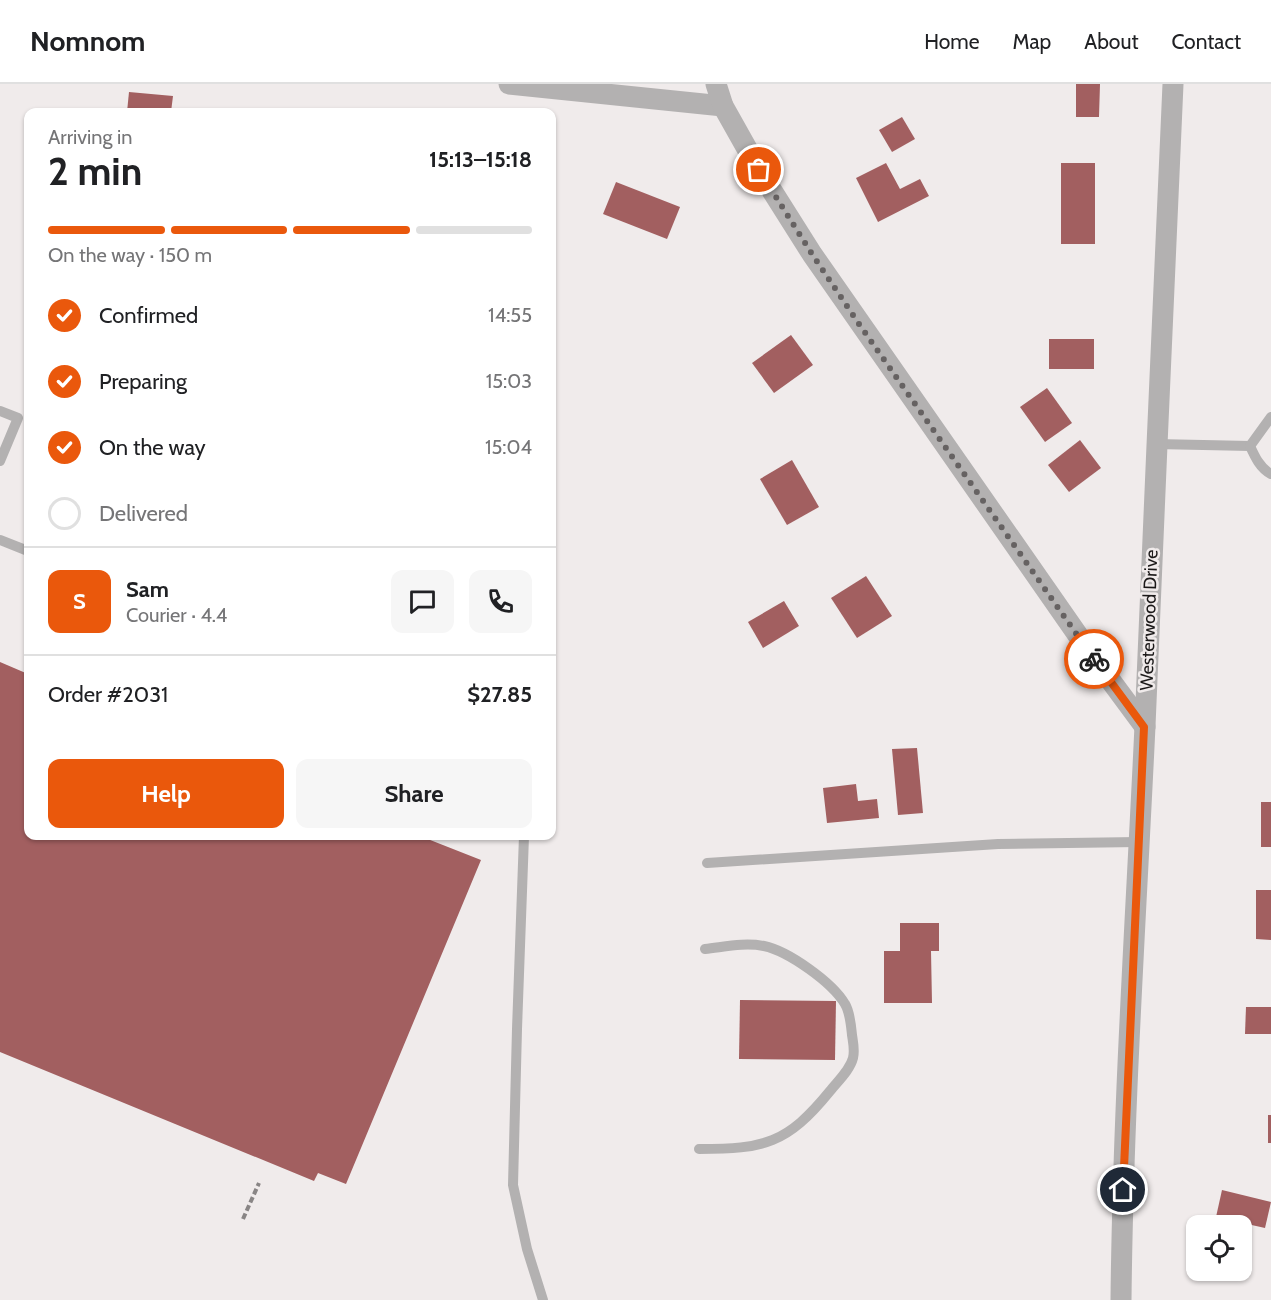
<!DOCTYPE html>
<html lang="en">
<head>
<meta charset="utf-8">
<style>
  :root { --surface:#fff; --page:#f6f6f6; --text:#202124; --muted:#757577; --line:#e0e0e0; --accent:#ea580c }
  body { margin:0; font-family:Cabin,sans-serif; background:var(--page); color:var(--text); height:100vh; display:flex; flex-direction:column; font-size:22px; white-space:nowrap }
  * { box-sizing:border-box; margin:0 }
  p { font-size:20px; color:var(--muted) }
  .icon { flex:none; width:33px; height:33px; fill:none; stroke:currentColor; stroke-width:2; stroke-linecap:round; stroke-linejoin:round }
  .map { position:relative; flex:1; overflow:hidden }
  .sheet { position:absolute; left:24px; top:24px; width:532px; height:732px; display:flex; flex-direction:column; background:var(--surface); border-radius:12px; box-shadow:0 2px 4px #0004 }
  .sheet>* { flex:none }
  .buttons { position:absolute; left:1186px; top:1131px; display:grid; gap:12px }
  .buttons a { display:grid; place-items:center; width:66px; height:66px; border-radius:12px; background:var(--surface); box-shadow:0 2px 4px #0004; font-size:30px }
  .pin { position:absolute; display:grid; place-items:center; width:51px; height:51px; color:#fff; margin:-26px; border:3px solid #fff; border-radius:50%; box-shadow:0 2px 6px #0007 }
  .courier { position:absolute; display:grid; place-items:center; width:60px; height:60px; margin:-30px; border:4px solid #ea580c; border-radius:50%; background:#fff; color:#222; box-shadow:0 2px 8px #0007 }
  .overview em { font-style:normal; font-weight:700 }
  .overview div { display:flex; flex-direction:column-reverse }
  .overview { display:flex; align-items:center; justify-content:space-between; height:102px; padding:0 24px }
  h1 { font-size:39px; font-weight:700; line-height:45px }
  .bar { display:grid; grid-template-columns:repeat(4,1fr); gap:9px 6px; align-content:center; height:72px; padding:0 24px }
  .bar i { height:8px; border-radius:4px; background:var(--line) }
  .bar .on { background:var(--accent) }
  .bar p { grid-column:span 4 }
  .line { display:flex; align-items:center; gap:15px; padding:0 24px; border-top:2px solid var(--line) }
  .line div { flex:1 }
  .round { display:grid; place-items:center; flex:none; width:63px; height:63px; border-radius:12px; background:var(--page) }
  ol { padding:0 24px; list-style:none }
  li { display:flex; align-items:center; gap:18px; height:66px }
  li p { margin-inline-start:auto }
  li .icon { padding:6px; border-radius:50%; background:var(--accent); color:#fff; stroke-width:4 }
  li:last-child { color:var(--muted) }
  li i { width:33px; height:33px; border:3px solid var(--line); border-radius:50% }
  .button { display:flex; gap:12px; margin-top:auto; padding:12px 24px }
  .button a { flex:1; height:69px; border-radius:12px; background:var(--accent); color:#fff; font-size:24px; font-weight:700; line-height:69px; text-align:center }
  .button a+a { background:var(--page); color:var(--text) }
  header { display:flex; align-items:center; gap:36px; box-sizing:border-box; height:84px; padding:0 30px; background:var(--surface); border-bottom:2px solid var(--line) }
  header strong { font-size:28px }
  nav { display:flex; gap:33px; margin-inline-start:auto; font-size:21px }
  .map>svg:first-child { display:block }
  .building { fill:#a25f60 }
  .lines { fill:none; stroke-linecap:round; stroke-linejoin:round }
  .path { stroke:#898585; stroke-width:4; stroke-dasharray:6 3; stroke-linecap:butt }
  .lane { stroke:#b3b1b1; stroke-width:10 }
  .street { stroke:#b3b1b1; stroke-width:21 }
  .done { stroke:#666262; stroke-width:6; stroke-dasharray:0 10.8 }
  .route { stroke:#ea580c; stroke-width:8 }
  .labels { text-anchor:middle; stroke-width:5; stroke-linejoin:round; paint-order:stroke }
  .street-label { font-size:18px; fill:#1b1919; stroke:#f0ebeb }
</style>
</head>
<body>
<header>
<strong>Nomnom</strong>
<nav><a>Home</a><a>Map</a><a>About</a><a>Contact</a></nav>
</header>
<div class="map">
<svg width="1271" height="1216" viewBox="0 0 1271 1216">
  <rect width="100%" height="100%" fill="#f0ebeb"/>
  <g class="building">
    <polygon points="1076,0 1100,0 1099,33 1076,33"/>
    <polygon points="129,8 173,12 171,28 127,28"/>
    <polygon points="902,33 915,55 892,68 879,46"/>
    <polygon points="886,79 900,105 920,95 929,112 878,138 856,94"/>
    <rect x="1061" y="79" width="34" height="81"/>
    <polygon points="616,98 680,123 667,155 603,130"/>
    <polygon points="791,251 813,281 774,309 752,279"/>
    <rect x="1049" y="255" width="45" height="30"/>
    <polygon points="1047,304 1072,339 1045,358 1020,323"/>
    <polygon points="1080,356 1101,384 1069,408 1048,381"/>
    <polygon points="792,376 819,423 787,441 760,395"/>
    <polygon points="866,492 892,532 857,554 831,514"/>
    <polygon points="784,517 799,542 763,564 748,538"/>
    <polygon points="0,578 28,590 28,752 420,752 481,776 346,1100 318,1089 314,1097 0,968"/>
    <polygon points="917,664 923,729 898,731 892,665"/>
    <polygon points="856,700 858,717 877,715 879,734 827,739 823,704"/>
    <rect x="1261" y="718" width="10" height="45"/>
    <polygon points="1256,806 1271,806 1271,856 1256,855"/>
    <polygon points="900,839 939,839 939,867 931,867 932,919 884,919 884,867 900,867"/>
    <polygon points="740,916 836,917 835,976 739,975"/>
    <polygon points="1246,923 1271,923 1271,950 1245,950"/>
    <rect x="1268" y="1031" width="3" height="28"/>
    <polygon points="1222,1106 1271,1118 1265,1144 1216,1133"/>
  </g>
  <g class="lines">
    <polyline class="path" points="243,1135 259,1099"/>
    <g class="lane">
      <polyline points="0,327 18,334 0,377"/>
      <polyline points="1156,360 1250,362"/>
      <polyline points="1250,362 1271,333"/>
      <path d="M1250 362C1255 373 1260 384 1271 390"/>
      <polyline points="0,456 28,467"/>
      <polyline points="524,752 517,945 513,1101 527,1165 543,1216"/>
      <polyline points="707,779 998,760 1138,758"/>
      <path d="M699 1065C764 1065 787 1060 830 1007 838 997 850 986 853 974 855 966 853 958 852 951 851 941 850 928 845 920 832 898 788 867 764 862 744 858 724 863 705 865"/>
    </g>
    <g class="street">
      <polyline points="509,0 723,22"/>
      <polyline points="716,0 723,22 759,86 812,170 1091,570 1145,643"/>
      <path d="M1121 1216C1123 1024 1136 833 1145 642 1155 428 1162 214 1173 0"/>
    </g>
  </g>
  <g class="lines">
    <polyline class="done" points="759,86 812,170 859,240 1094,575"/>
    <polyline class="route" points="1094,575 1144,643 1123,1106"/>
  </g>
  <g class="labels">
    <g class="street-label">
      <text transform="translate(1149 536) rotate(-88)" y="6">Westerwood Drive</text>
    </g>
  </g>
</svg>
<div class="buttons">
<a><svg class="icon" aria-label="locate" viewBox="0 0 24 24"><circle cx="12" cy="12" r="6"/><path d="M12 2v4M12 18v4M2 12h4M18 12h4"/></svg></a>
</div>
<div class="pin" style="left:759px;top:86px;background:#ea580c"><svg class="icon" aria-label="bag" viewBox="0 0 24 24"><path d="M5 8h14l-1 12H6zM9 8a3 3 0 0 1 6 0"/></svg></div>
<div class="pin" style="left:1123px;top:1106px;background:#1f2937"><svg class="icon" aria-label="home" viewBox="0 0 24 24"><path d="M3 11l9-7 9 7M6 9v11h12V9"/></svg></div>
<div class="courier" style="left:1094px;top:575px"><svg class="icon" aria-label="bike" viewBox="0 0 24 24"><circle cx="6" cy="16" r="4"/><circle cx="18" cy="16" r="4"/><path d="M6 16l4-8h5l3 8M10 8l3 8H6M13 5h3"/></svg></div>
<section class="sheet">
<div class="overview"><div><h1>2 min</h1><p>Arriving in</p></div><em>15:13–15:18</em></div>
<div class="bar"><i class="on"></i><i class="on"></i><i class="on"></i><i></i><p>On the way · 150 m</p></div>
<ol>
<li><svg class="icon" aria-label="check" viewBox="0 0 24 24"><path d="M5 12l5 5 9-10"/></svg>Confirmed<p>14:55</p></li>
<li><svg class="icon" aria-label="check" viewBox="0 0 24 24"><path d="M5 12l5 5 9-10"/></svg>Preparing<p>15:03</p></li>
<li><svg class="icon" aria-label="check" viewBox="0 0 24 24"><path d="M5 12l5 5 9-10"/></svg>On the way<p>15:04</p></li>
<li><i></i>Delivered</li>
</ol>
<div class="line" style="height:108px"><b class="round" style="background:var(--accent);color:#fff">S</b><div><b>Sam</b><p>Courier · 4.4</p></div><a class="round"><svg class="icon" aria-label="chat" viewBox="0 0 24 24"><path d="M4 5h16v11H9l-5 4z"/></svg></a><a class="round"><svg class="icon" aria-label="phone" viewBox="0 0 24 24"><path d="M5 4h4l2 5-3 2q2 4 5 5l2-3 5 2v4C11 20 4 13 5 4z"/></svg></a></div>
<div class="line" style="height:78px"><div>Order #2031</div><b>$27.85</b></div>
<div class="button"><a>Help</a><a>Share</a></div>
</section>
</div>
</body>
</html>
